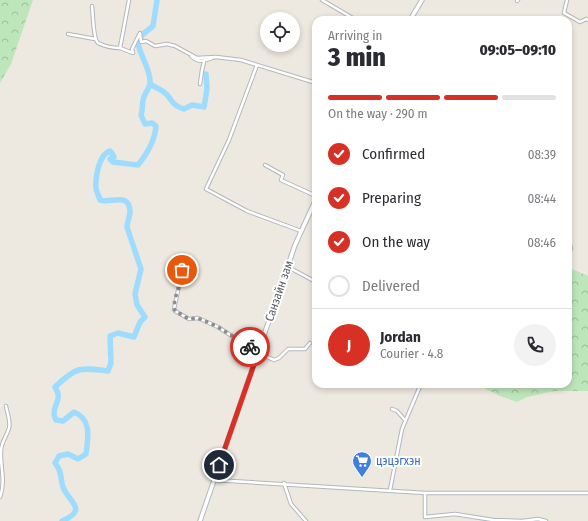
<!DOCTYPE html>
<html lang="en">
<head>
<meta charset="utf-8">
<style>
  :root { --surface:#fff; --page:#f2f2f3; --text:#2b2b33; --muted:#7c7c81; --line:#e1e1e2; --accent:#d93025 }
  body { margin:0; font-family:"Fira Sans Condensed",sans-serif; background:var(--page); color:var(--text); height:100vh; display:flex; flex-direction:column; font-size:15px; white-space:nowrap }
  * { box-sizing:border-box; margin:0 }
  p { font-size:13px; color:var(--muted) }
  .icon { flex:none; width:22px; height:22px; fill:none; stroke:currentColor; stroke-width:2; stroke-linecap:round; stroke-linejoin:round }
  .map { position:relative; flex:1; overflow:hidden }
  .details { position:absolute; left:312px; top:16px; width:260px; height:372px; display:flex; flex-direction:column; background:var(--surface); border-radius:12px; box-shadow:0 2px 6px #0003 }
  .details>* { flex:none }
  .buttons { position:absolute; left:260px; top:12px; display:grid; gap:8px }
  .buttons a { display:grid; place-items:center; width:40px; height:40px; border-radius:50%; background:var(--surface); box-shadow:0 2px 6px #0003; font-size:20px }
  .pin { position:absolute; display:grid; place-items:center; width:34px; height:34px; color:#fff; margin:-17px; border:2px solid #fff; border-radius:50%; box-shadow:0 1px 4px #0007 }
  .courier { position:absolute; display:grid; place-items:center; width:40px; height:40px; margin:-20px; border:3px solid #d93025; border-radius:50%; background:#fff; color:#222; box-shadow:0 1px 5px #0007 }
  .headline em { font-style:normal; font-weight:800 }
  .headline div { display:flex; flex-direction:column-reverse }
  .headline { display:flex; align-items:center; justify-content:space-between; height:68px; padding:0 16px }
  h1 { font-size:26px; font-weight:800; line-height:30px }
  .bar { display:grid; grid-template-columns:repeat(4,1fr); gap:6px 4px; align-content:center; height:48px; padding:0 16px }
  .bar i { height:5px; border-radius:3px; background:var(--line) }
  .bar .active { background:var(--accent) }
  .bar p { grid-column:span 4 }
  .line { display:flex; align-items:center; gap:10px; padding:0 16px; border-top:1px solid var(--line) }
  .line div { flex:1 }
  .round { display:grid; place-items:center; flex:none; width:42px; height:42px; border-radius:21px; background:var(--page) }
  ol { padding:0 16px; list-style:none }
  li { display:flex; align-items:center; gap:12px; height:44px }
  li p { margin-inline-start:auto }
  li .icon { padding:4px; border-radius:50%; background:var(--accent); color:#fff; stroke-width:4 }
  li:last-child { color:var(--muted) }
  li i { width:22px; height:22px; border:2px solid var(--line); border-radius:50% }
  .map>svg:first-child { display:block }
  .forest { fill:url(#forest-crowns) }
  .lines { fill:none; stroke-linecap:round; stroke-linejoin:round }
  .river { stroke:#9edcff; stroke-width:5.5 }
  .street-casing { stroke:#b3b7bc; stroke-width:4.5 }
  .secondary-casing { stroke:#b4b9be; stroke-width:5.5 }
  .street { stroke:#fff; stroke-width:2.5 }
  .secondary { stroke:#fff; stroke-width:3.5 }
  .done { stroke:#8d8f8e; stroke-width:4; stroke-dasharray:0 7.2 }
  .route { stroke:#d93025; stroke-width:5 }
  .labels { text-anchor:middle; stroke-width:4; stroke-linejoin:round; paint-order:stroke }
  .street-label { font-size:12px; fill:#595e62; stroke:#fff }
  .shop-label { font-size:12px; fill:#366cbe; stroke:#fff; text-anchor:start }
</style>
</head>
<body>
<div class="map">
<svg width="588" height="521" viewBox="0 0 588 521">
  <defs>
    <pattern id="forest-crowns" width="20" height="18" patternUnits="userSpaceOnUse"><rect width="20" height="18" fill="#bee6bb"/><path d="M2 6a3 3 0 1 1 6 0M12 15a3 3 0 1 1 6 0" fill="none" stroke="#9dbe9b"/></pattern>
  </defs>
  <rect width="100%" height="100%" fill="#ede9e0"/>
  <g class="forest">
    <polygon points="0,0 33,0 11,64 0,83"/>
    <polygon points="568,267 588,276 588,391 554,391 527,397 517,402 500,396 486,389 484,384 568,384"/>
  </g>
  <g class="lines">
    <g class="river">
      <path d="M150 84C154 87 160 89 164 92 173 99 170 105 184 109L192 105 204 107 207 89 206 74"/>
      <path d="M62 521C89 509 69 503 63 487 60 477 62 471 55 463L59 456 68 454 78 459 86 454C88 438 92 419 74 412L63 421 56 420C55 418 54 416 54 414 54 402 63 400 55 387 76 367 80 367 108 371L111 363 110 336 118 333 134 337 140 322 145 317 137 305 135 294 141 269 127 227C127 221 130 217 130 212 130 191 109 204 100 200 99 196 96 191 96 188 95 178 99 154 110 151L113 155 114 157 110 159 113 162 138 165C147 154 155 140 156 126L152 123 145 124 141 115C143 110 142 105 143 100 144 93 150 89 150 82 151 70 140 56 138 43L142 35 153 26 157 0"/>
    </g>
    <defs>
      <g id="street">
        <polyline points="129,0 120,48 133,53 132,49 140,33 141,42 146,41 155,46 167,44 175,46 197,58 216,57 241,60 316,83"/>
        <polyline points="322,0 356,20"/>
        <polyline points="567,0 564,13 580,22 586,19 588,20"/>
        <polyline points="517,1 518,0"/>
        <path d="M92 6C93 13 93 39 98 43 104 46 114 48 120 48"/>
        <polyline points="68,34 95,39"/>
        <path d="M191 56C198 63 204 61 212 58"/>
        <polyline points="257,65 229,140 206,189 247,211 301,231"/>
        <polyline points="200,84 202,70 204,62"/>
        <polyline points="568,160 569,161"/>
        <polyline points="265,165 283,175 281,180 316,196"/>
        <polyline points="568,237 571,249"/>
        <polyline points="288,267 316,282"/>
        <polyline points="175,271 182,270 181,278 183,278 179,286 174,309 175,311 189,319 198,318 218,327 258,353 274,360 279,358 288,349 305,349 310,343"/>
        <polyline points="392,409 397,411 405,420"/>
        <polyline points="214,480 425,493 588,493"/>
        <polyline points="284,483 291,504 306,521"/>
        <polyline points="390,490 402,429 421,384"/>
        <polyline points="425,493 425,517 455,514 493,520 522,521 538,519 546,521"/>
        <path d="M0 497C6 481 0 466 1 451 1 442 7 436 9 428 11 421 7 413 6 406"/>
      </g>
      <g id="secondary">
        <polyline points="410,20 422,0"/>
        <polyline points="200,521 295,245 316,199"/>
      </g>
    </defs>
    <use href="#street" class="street-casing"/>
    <use href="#secondary" class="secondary-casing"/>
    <use href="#street" class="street"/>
    <use href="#secondary" class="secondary"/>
  </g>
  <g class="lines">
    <path class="done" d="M182 270 181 278H183C179 287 172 302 175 311L189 319 198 318 218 327 250 347"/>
    <polyline class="route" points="219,465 258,353 250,347"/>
  </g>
  <defs>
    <symbol id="supermarket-pin" viewBox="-11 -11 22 30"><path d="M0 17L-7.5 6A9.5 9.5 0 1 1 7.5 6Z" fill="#3f7fe0" stroke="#fff"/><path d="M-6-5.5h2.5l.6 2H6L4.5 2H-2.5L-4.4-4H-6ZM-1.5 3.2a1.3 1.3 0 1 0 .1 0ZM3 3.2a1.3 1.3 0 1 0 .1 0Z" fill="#fff"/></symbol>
  </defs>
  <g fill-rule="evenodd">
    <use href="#supermarket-pin" x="351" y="450" width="22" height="30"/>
  </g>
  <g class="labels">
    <g class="street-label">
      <text transform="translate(279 291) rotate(-71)" y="4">Санзайн зам</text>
    </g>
    <g class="shop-label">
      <text x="376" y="465">цэцэгхэн</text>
    </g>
  </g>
</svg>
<div class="buttons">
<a><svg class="icon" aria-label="locate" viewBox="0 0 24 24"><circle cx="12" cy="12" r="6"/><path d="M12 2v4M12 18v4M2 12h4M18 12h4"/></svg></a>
</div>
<div class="pin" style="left:182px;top:270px;background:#ea580c"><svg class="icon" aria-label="bag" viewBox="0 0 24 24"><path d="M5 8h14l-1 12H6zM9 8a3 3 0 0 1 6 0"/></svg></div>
<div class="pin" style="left:219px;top:465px;background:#1f2937"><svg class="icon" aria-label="home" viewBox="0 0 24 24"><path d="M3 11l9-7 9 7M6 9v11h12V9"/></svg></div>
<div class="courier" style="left:250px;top:347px"><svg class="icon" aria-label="bike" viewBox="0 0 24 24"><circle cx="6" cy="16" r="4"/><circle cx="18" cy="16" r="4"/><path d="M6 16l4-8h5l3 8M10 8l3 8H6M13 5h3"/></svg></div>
<section class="details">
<div class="headline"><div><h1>3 min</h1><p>Arriving in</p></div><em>09:05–09:10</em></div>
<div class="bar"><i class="active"></i><i class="active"></i><i class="active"></i><i></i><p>On the way · 290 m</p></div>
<ol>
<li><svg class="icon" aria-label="check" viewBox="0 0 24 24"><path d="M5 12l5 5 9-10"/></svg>Confirmed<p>08:39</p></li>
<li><svg class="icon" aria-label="check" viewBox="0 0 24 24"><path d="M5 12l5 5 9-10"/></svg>Preparing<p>08:44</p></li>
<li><svg class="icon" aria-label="check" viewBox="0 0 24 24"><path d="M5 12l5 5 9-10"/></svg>On the way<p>08:46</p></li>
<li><i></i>Delivered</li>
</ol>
<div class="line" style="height:72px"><b class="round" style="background:var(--accent);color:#fff">J</b><div><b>Jordan</b><p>Courier · 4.8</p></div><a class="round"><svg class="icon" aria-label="phone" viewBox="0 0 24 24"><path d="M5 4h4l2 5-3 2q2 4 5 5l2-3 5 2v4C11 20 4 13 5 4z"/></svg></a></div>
</section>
</div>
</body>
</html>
